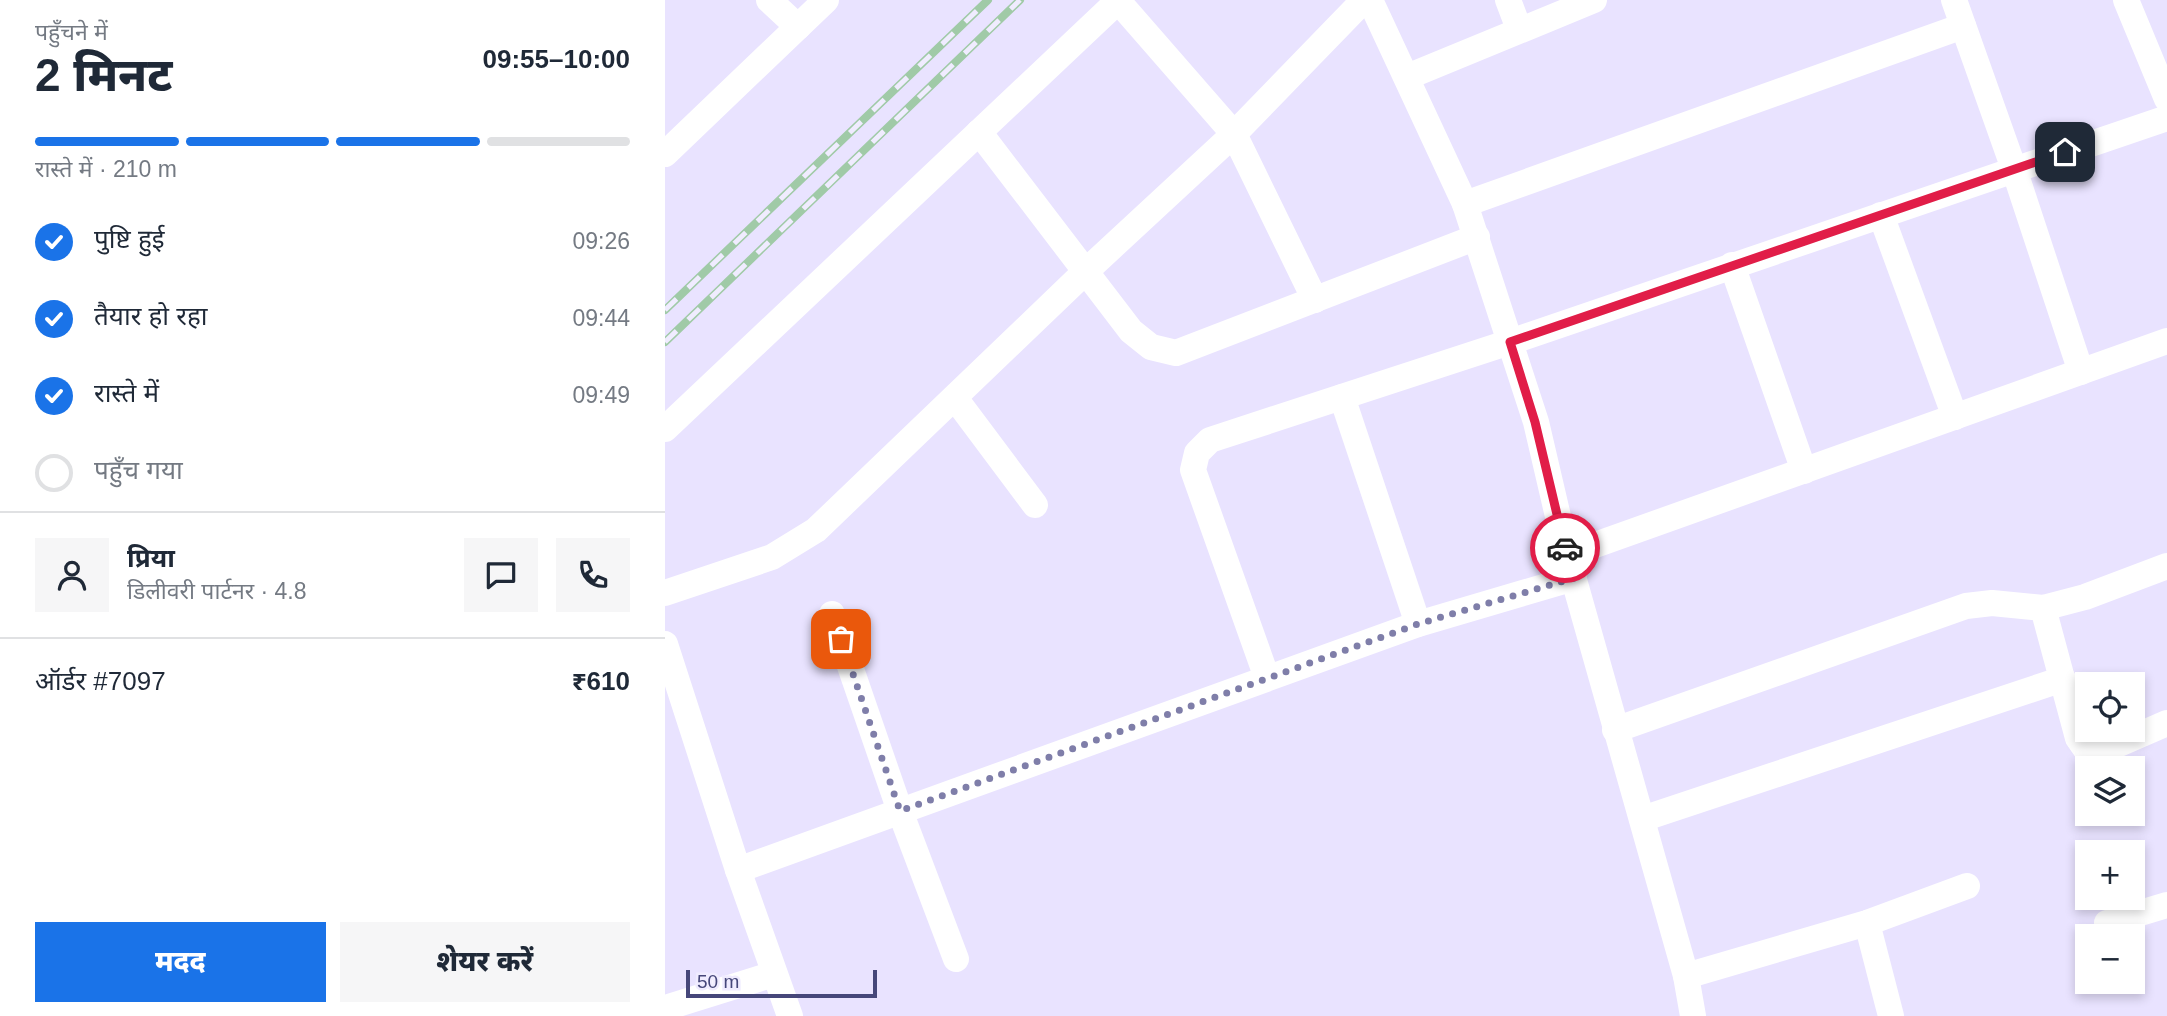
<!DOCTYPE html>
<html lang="hi">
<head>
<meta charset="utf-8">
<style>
  :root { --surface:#fff; --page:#f6f6f7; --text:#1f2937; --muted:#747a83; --line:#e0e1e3; --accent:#1a73e8 }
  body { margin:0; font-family:Helvetica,"Noto Sans Devanagari",sans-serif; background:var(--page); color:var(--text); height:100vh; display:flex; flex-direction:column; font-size:26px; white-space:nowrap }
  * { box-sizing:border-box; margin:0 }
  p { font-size:23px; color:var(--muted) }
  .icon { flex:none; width:38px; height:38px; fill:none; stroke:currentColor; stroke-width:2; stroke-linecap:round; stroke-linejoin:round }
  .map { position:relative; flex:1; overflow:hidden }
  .drawer { display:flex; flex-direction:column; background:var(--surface); width:665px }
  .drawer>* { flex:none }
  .tools { position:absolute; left:1410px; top:672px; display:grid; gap:14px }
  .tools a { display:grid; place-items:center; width:70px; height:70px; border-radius:0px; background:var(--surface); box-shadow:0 4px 10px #0003; font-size:35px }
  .scale { position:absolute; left:21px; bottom:18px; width:191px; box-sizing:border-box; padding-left:7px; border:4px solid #46477a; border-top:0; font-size:19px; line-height:24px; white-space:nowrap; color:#46477a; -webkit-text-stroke:5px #f0ecff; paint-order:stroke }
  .pin { position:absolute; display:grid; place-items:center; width:60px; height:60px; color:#fff; margin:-30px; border-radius:14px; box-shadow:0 4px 10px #0006 }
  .courier { position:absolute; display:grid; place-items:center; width:70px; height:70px; margin:-35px; border:5px solid #e11d48; border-radius:50%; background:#fff; color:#222; box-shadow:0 2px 9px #0007 }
  .head em { font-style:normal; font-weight:800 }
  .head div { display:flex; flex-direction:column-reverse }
  .head { display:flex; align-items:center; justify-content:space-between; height:119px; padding:0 35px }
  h1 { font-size:46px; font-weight:800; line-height:52px }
  .bar { display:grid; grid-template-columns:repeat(4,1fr); gap:10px 7px; align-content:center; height:84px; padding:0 35px }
  .bar i { height:9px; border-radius:5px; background:var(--line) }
  .bar .on { background:var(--accent) }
  .bar p { grid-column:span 4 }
  .line { display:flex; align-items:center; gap:18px; padding:0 35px; border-top:2px solid var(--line) }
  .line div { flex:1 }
  .round { display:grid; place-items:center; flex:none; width:74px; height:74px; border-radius:0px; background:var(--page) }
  ol { padding:0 35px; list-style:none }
  li { display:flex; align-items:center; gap:21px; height:77px }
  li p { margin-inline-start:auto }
  li .icon { padding:7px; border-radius:50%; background:var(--accent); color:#fff; stroke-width:4 }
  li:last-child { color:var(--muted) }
  li i { width:38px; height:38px; border:4px solid var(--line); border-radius:50% }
  .cta { display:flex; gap:14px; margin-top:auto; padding:14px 35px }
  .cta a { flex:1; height:80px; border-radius:0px; background:var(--accent); color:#fff; font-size:28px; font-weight:800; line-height:80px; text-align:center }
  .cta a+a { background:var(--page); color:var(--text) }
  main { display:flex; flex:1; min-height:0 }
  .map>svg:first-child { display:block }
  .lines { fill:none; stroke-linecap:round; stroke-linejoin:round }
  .street { stroke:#fff; stroke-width:26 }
  .rail-casing { stroke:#a0caa7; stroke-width:8 }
  .rail { stroke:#f0ecff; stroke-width:5; stroke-dasharray:16; stroke-linecap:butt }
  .done { stroke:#7f7ea9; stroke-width:7; stroke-dasharray:0 12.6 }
  .route { stroke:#e11d48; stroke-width:9 }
</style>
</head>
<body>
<main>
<section class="drawer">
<div class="head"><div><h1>2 मिनट</h1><p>पहुँचने में</p></div><em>09:55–10:00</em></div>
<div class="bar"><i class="on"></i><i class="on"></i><i class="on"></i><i></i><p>रास्ते में · 210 m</p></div>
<ol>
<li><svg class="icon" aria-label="check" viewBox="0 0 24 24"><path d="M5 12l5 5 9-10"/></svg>पुष्टि हुई<p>09:26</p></li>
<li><svg class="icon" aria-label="check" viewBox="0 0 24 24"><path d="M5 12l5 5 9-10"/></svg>तैयार हो रहा<p>09:44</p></li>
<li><svg class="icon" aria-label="check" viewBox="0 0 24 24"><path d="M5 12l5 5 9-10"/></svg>रास्ते में<p>09:49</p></li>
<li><i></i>पहुँच गया</li>
</ol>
<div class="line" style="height:126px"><a class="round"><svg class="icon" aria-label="person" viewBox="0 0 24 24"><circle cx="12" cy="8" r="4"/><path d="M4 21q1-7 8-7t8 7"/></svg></a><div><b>प्रिया</b><p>डिलीवरी पार्टनर · 4.8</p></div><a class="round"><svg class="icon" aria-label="chat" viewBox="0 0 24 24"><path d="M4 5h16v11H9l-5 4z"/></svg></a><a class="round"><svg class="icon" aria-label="phone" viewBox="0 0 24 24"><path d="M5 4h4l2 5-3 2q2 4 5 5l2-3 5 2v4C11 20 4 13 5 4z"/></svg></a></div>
<div class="line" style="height:91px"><div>ऑर्डर #7097</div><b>₹610</b></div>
<div class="cta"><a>मदद</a><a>शेयर करें</a></div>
</section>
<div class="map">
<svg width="1502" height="1016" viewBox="0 0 1502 1016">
  <rect width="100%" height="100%" fill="#e9e3ff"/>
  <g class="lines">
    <g class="street">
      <polyline points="104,0 133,27"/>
      <polyline points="705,0 800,204 871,422 902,555 1021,976 1028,1016"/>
      <polyline points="843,0 854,29"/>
      <polyline points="1289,0 1349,169 1416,372"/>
      <polyline points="1461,0 1502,99"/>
      <polyline points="453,1 569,134 650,300"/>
      <polyline points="742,77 929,0"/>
      <polyline points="314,132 466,331 486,347 511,353 812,237"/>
      <polyline points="0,154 161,0"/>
      <polyline points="800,204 1298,26"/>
      <polyline points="1216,215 1290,417"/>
      <polyline points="1067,265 1139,471"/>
      <polyline points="677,397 753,624"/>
      <polyline points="290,398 370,505"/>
      <polyline points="0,429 454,0"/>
      <polyline points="902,555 1502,341"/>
      <polyline points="0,593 107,557 151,530 420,272 569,134 699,0"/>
      <polyline points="1378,608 1413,738 1420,748 1431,754 1502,723"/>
      <polyline points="167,614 235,811 291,959"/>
      <polyline points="0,644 73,870 125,1016"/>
      <polyline points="602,678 528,470 532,453 545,440 845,342 1502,118"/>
      <polyline points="950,730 1301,606 1327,603 1378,608 1420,597 1502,566"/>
      <polyline points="977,819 1398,679"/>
      <polyline points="73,870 753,624 909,578"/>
      <polyline points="1202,923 1226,1016"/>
      <polyline points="1442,923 1502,905"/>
      <polyline points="1021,976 1202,923 1302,886"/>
      <polyline points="0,1008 109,974"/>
    </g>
    <defs>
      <g id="rail">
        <polyline points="0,310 323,0"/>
        <polyline points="0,342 355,0"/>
      </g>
    </defs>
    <use href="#rail" class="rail-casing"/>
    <use href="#rail" class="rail"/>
  </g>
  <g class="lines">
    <polyline class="done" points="176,639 235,811 753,624 909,578 900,548"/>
    <polyline class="route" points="900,548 870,422 845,342 1400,152"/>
  </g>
</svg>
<div class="tools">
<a><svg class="icon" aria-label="locate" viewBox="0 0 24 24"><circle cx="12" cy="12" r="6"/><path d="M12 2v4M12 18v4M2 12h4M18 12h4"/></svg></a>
<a><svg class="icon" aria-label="layers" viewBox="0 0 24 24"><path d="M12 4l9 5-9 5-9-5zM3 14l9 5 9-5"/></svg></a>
<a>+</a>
<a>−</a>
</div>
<div class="scale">50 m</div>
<div class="pin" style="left:176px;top:639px;background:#ea580c"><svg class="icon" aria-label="bag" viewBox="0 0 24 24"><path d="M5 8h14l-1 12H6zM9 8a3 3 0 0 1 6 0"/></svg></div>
<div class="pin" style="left:1400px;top:152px;background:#1f2937"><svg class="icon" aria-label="home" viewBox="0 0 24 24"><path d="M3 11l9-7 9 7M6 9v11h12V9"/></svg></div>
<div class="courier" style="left:900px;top:548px"><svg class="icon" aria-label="car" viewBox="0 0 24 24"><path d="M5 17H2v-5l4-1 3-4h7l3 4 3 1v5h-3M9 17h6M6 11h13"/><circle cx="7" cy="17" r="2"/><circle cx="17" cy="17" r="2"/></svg></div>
</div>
</main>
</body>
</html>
